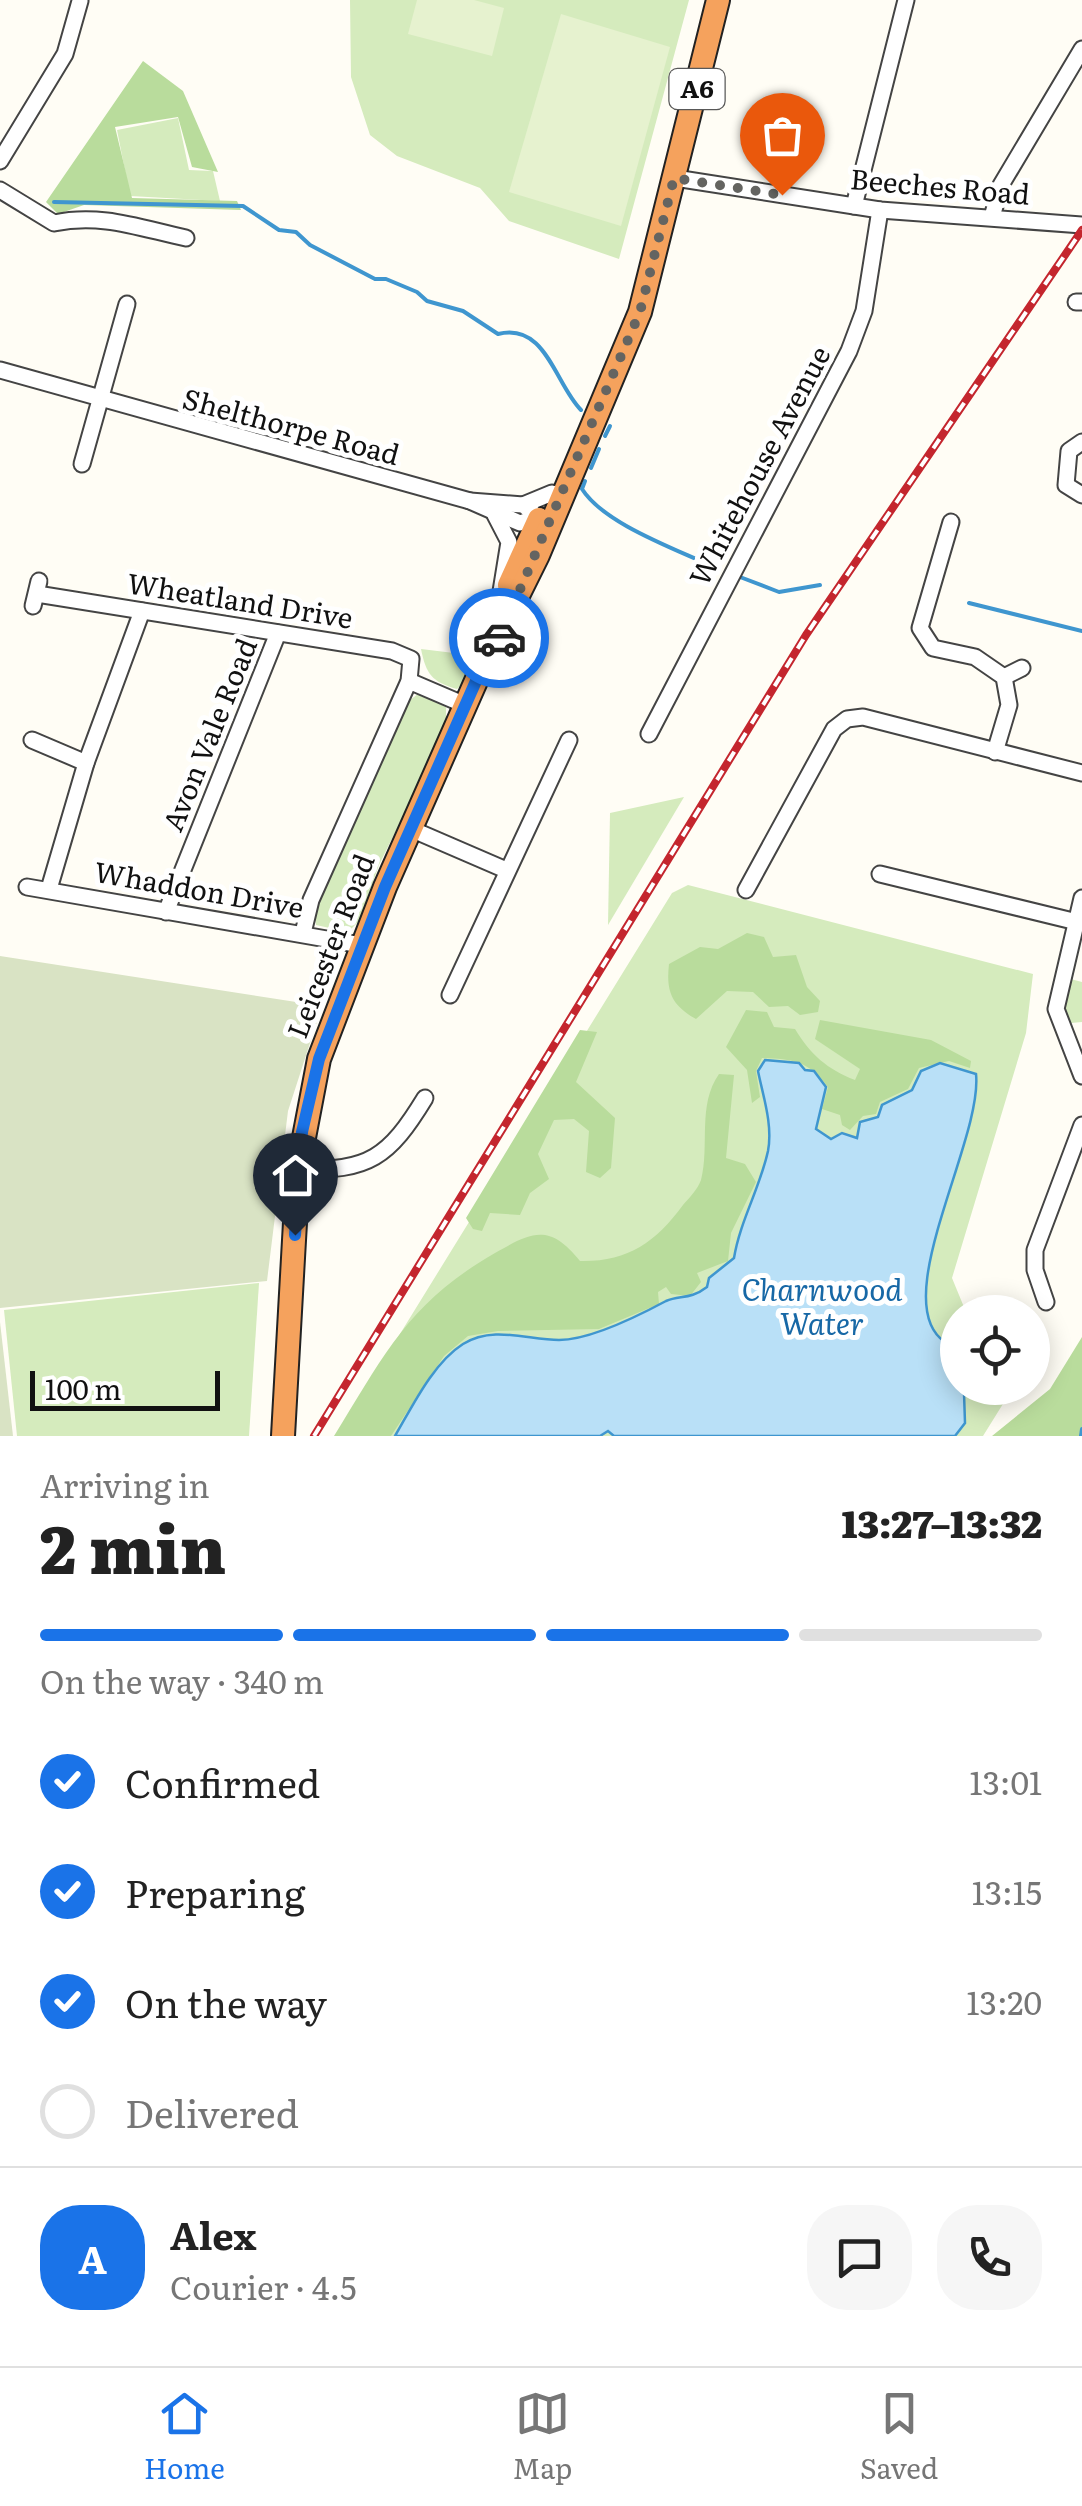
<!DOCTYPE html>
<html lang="en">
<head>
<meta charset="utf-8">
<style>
  :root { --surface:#fff; --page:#f6f6f6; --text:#222; --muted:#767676; --line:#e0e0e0; --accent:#1a73e8 }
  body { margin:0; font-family:Literata,serif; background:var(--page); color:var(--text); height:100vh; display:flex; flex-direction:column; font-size:38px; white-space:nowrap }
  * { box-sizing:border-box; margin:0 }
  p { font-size:32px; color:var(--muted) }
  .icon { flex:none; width:55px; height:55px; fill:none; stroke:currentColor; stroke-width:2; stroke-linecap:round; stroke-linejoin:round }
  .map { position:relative; height:1436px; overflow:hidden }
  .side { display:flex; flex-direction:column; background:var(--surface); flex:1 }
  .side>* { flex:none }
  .fabs { position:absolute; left:940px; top:1295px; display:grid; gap:20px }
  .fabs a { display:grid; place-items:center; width:110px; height:110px; border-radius:50%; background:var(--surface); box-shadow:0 5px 25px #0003; font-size:50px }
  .scale { position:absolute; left:30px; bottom:25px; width:190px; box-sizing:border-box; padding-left:10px; border:5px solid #111; border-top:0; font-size:28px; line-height:35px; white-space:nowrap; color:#111; -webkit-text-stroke:8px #fff; paint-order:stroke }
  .pin { position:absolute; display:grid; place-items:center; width:85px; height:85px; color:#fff; margin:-102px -42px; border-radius:50% 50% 50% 0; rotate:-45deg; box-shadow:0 0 10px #0007 }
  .pin .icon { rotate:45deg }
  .courier { position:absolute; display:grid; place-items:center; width:100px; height:100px; margin:-50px; border:8px solid #1a73e8; border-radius:50%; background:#fff; color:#222; box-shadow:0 2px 12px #0007 }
  .head em { font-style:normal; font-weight:800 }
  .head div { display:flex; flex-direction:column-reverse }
  .head { display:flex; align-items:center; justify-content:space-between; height:170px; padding:0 40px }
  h1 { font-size:65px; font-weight:800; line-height:75px }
  .bar { display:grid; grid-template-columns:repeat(4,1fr); gap:15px 10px; align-content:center; height:120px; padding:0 40px }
  .bar i { height:12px; border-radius:8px; background:var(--line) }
  .bar .on { background:var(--accent) }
  .bar p { grid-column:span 4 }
  .line { display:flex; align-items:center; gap:25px; padding:0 40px; border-top:2px solid var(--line) }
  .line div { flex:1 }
  .round { display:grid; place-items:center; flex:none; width:105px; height:105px; border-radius:40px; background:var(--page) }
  ol { padding:0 40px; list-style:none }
  li { display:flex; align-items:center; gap:30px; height:110px }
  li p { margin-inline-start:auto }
  li .icon { padding:10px; border-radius:50%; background:var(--accent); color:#fff; stroke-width:4 }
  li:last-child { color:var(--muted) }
  li i { width:55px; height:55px; border:5px solid var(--line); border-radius:50% }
  .tabs { display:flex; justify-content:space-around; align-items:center; height:140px; border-top:2px solid var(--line); background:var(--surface); font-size:28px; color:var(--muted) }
  .tabs a { display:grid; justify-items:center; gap:5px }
  .tabs .on { color:var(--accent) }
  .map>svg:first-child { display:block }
  .green { fill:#d5ebbd }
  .forest { fill:#b9dc9c }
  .cemetery { fill:#d9e3c4 }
  .pitch { fill:#e6f2cf }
  .water { fill:#b9e0f7; stroke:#3f96cf; stroke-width:2.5 }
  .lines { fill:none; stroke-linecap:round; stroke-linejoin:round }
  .stream { stroke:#3f96cf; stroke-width:4 }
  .minor-casing { stroke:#444; stroke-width:19 }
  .highway-casing { stroke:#222; stroke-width:26 }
  .minor { stroke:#fff; stroke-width:15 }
  .highway { stroke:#f5a25d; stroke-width:22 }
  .rail-casing { stroke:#c4262e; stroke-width:8 }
  .rail { stroke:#fff; stroke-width:4; stroke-dasharray:11; stroke-linecap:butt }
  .done { stroke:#646461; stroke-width:10; stroke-dasharray:0 18 }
  .route { stroke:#1a73e8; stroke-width:12 }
  .labels { text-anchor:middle; stroke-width:10; stroke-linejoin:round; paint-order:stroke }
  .shield { fill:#fff; stroke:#585858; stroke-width:2.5 }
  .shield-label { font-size:25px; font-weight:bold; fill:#111 }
  .street-label { font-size:28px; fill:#111; stroke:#fff }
  .water-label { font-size:30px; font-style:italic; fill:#1768a6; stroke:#fff }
</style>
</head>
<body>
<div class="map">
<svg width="1082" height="1436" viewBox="0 0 1082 1436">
  <rect width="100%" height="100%" fill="#fffdf5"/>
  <g class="green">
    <polygon points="350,0 689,0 619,259 509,221 480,188 397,156 370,135 351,77"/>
    <polygon points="178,118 189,170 213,171 220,201 130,196 117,130"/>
    <path d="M489 595 498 599 467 679 457 689C432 682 426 674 421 649L462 654Z"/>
    <polygon points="418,694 446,707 446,729 379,865 359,921 348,932 316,925 314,910 406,703"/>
    <polygon points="684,797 608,925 610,813"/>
    <polygon points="688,885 1033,974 1026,1033 952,1278 966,1312 958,1312 958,1388 1011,1391 983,1436 337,1436 672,893"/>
    <polygon points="1063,977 1082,982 1082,1022 1060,1024"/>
    <polygon points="259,1283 249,1436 17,1436 4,1310"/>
  </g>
  <g class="forest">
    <polygon points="143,61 183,91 218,172 192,167 178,117 115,127 132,198 237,201 241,210 84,205 58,214 46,202"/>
    <path d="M747 933 764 937 773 957 796 955 807 987 820 1001 818 1012 800 1015 788 1006 769 1007 753 992 727 991 696 1019C671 1005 666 991 669 964L700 947 718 949Z"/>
    <path d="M746 1010 767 1012 774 1027 795 1029C811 1055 827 1069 855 1080L860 1069 815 1039 820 1020 931 1040 971 1061 970 1068 949 1061 919 1068 908 1089 880 1102 876 1114 863 1116 850 1130 842 1125 840 1115 822 1109 828 1087C809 1061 793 1059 762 1058L756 1071 760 1097 752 1103 747 1070 726 1047Z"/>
    <polygon points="580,1030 597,1032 576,1082 615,1118 611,1168 600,1178 586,1172 589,1131 574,1119 554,1120 538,1154 549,1179 530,1193 520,1215 490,1213 482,1231 473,1229 466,1218"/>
    <path d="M719 1074 734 1075 726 1158 745 1164 756 1182 731 1233 728 1261 697 1273 701 1282 690 1296 671 1294 666 1287 658 1292 659 1304 599 1329 498 1331 468 1336 444 1356 391 1436H334C385 1354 408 1303 495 1253 533 1231 550 1224 580 1261 627 1262 655 1243 683 1205 689 1198 698 1189 701 1180 710 1146 697 1105 719 1074Z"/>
    <polygon points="1082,1337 1082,1436 992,1436 1050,1389"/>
  </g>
  <g class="cemetery">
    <polygon points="0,956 322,1006 288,1111 267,1281 0,1308"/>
    <polygon points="0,1322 13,1436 0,1436"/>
  </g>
  <g class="pitch">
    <polygon points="417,0 474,0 504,8 492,56 408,34"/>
    <polygon points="561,14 670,47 621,226 509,192"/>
  </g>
  <path class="water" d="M765 1060 799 1063 805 1070 814 1071 826 1087 816 1129 831 1139 842 1133 857 1138 860 1122 878 1117 882 1105 912 1090 921 1071 940 1063 976 1074C983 1140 886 1303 945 1342L958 1388 964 1393 965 1423 955 1436H614L608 1431 600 1436H395C412 1407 433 1363 463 1344 493 1325 528 1340 559 1340 591 1340 638 1316 666 1301 680 1295 690 1300 707 1287L709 1278 734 1258C740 1221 760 1188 768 1151 773 1125 763 1096 758 1071Z"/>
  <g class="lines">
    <g class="stream">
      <path d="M54 202 243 206 279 230 296 232 310 245 375 279H386L417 292 427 301 463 311 498 334C546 322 555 384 581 410"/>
      <polyline points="605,436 610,426"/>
      <polyline points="591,468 599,449"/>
      <path d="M585 481 582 489C605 525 679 550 718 569"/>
      <polyline points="740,577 779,592 820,585"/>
      <polyline points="969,603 1082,631"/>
      <polyline points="1081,1436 1082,1429"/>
    </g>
    <defs>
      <g id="minor">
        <polyline points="0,161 65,54 80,1"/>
        <polyline points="675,178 880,210 1082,225"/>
        <path d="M0 190 54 223C101 213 139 228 186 238"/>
        <polyline points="854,206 906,0"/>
        <polyline points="992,217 1001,185 1082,49"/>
        <polyline points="1076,302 1082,302"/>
        <polyline points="0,370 470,501 520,523 540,516"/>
        <polyline points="1082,442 1069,451 1066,485 1082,495"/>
        <polyline points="82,464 127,304"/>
        <polyline points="470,501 523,505 544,522"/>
        <polyline points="523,505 552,493"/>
        <polyline points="495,515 509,542 497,616"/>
        <polyline points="951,522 920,628 933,648 975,657 1004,677 1009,705 995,752"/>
        <polyline points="37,594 392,651 411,659 409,681 311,900 303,933"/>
        <polyline points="33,606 39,581"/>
        <polyline points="1004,677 1022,668"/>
        <polyline points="409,681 465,705"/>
        <polyline points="649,734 849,351 864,311 880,210"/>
        <polyline points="32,740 86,763"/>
        <polyline points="411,829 506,870"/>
        <polyline points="880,874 1077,922"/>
        <polyline points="27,887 361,945"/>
        <polyline points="49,889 86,763 142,611"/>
        <polyline points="746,890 834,729 847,719 863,717 1082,773"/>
        <polyline points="1082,898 1056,1009 1082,1076"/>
        <polyline points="166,912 278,633"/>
        <polyline points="450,995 569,740"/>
        <path d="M298 1169C369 1172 389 1157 425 1098"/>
        <polyline points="1046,1302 1035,1270 1035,1250 1082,1125"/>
      </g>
      <g id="highway">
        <polyline points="509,585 539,519"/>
        <polyline points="283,1436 298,1169 319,1059 385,887 480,672 538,555 640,312 718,0"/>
      </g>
    </defs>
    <use href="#minor" class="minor-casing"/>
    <use href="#highway" class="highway-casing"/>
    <use href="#minor" class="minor"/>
    <use href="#highway" class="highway"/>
    <defs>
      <polyline id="rail" points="314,1436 806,635 1082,230"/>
    </defs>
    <use href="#rail" class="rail-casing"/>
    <use href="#rail" class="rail"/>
  </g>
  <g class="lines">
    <polyline class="done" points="499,638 640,312 674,178 782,195"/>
    <polyline class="route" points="295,1235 302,1132 319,1059 385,887 480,672 499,638"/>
  </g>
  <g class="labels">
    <rect class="shield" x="669.5" y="69" width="55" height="40" rx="8"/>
    <g class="shield-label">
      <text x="697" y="98">A6</text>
    </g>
    <g class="street-label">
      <text transform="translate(940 187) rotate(5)" y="10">Beeches Road</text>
      <text transform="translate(291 427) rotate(15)" y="10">Shelthorpe Road</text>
      <text transform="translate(760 466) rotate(-62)" y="10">Whitehouse Avenue</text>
      <text transform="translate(240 601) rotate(9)" y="10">Wheatland Drive</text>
      <text transform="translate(210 735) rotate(-68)" y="10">Avon Vale Road</text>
      <text transform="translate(199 890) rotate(10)" y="10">Whaddon Drive</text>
      <text transform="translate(331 946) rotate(-69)" y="10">Leicester Road</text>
    </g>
    <g class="water-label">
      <text x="822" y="1301">Charnwood<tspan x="822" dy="34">Water</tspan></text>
    </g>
  </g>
</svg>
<div class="fabs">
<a><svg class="icon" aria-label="locate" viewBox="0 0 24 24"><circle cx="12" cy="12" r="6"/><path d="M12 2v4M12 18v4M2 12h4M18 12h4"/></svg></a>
</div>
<div class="scale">100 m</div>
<div class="pin" style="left:782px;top:195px;background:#ea580c"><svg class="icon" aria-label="bag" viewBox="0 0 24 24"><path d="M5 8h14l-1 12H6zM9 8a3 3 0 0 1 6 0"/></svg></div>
<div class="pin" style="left:295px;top:1235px;background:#1f2937"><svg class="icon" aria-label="home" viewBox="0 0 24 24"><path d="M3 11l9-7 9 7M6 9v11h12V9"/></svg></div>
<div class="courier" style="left:499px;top:638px"><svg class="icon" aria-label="car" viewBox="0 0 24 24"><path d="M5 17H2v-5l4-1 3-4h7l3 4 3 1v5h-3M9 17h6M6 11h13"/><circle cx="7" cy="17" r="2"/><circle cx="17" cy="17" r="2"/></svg></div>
</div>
<section class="side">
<div class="head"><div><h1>2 min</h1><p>Arriving in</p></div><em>13:27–13:32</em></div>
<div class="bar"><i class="on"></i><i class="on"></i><i class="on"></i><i></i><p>On the way · 340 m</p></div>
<ol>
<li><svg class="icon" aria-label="check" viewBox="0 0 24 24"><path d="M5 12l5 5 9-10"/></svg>Confirmed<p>13:01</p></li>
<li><svg class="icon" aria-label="check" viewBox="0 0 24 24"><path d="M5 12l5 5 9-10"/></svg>Preparing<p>13:15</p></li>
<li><svg class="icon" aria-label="check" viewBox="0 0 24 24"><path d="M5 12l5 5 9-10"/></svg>On the way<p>13:20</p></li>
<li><i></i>Delivered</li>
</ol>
<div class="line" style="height:180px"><b class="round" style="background:var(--accent);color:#fff">A</b><div><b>Alex</b><p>Courier · 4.5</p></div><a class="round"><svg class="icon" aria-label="chat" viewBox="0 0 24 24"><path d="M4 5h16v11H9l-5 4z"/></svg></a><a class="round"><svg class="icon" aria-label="phone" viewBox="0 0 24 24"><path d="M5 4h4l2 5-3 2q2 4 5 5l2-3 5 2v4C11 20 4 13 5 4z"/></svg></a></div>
</section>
<nav class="tabs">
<a class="on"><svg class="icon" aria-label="home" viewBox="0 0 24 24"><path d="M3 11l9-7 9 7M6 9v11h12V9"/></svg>Home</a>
<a><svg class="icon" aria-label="map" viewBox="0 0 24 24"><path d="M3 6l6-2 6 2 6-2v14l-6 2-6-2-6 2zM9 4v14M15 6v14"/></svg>Map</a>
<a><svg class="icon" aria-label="saved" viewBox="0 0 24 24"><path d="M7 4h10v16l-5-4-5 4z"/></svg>Saved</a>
</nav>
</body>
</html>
